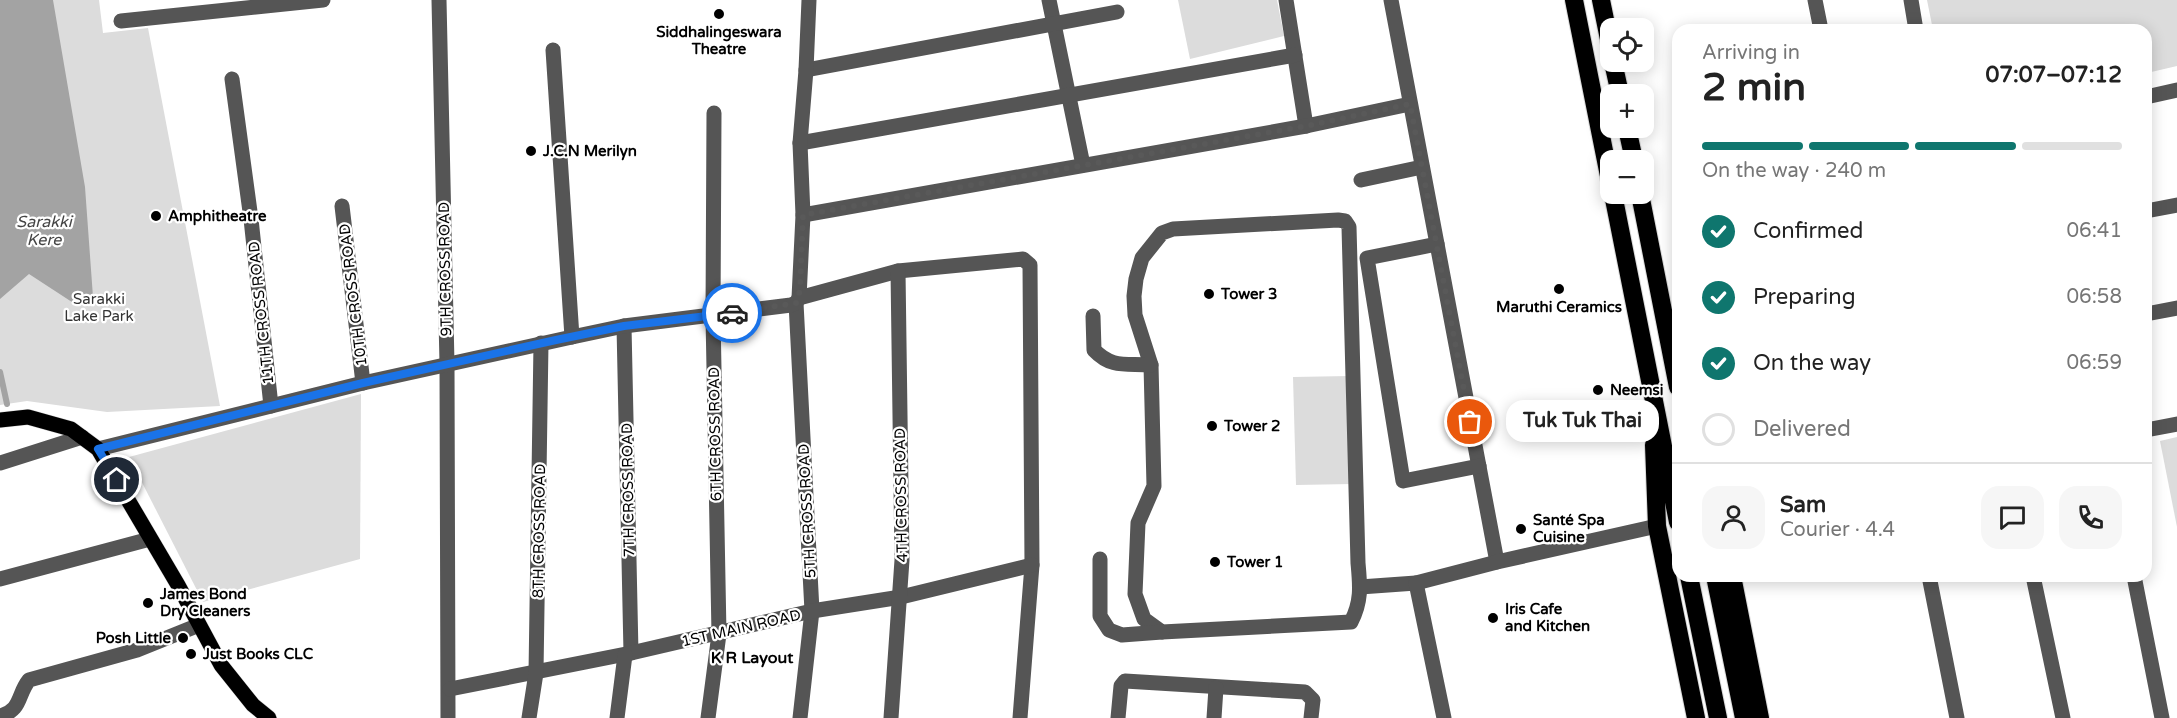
<!DOCTYPE html>
<html lang="en">
<head>
<meta charset="utf-8">
<style>
  :root { --surface:#fff; --page:#f6f6f6; --text:#222; --muted:#767676; --line:#e0e0e0; --accent:#0f766e }
  body { margin:0; font-family:"Varela Round",sans-serif; background:var(--page); color:var(--text); height:100vh; display:flex; flex-direction:column; font-size:22px; white-space:nowrap }
  * { box-sizing:border-box; margin:0 }
  p { font-size:20px; color:var(--muted) }
  .icon { flex:none; width:33px; height:33px; fill:none; stroke:currentColor; stroke-width:2; stroke-linecap:round; stroke-linejoin:round }
  .map { position:relative; flex:1; overflow:hidden }
  .panel { position:absolute; left:1672px; top:24px; width:480px; height:558px; display:flex; flex-direction:column; background:var(--surface); border-radius:18px; box-shadow:0 3px 15px #0003 }
  .panel>* { flex:none }
  .tools { position:absolute; left:1600px; top:18px; display:grid; gap:12px }
  .tools a { display:grid; place-items:center; width:54px; height:54px; border-radius:12px; background:var(--surface); box-shadow:0 3px 15px #0003; font-size:30px }
  .pin { position:absolute; display:grid; place-items:center; width:51px; height:51px; color:#fff; margin:-26px; border:3px solid #fff; border-radius:50%; box-shadow:0 2px 6px #0007 }
  .courier { position:absolute; display:grid; place-items:center; width:60px; height:60px; margin:-30px; border:4px solid #1a73e8; border-radius:50%; background:#fff; color:#222; box-shadow:0 2px 8px #0007 }
  .bubble { position:absolute; height:42px; border-radius:18px; background:var(--surface); box-shadow:0 3px 15px #0003; font-size:20px; font-weight:700; line-height:42px; text-align:center }
  .headline em { font-style:normal; font-weight:700 }
  .headline div { display:flex; flex-direction:column-reverse }
  .headline { display:flex; align-items:center; justify-content:space-between; height:102px; padding:0 30px }
  h1 { font-size:39px; font-weight:700; line-height:45px }
  .bar { display:grid; grid-template-columns:repeat(4,1fr); gap:9px 6px; align-content:center; height:72px; padding:0 30px }
  .bar i { height:8px; border-radius:4px; background:var(--line) }
  .bar .on { background:var(--accent) }
  .bar p { grid-column:span 4 }
  .line { display:flex; align-items:center; gap:15px; padding:0 30px; border-top:2px solid var(--line) }
  .line div { flex:1 }
  .round { display:grid; place-items:center; flex:none; width:63px; height:63px; border-radius:18px; background:var(--page) }
  ol { padding:0 30px; list-style:none }
  li { display:flex; align-items:center; gap:18px; height:66px }
  li p { margin-inline-start:auto }
  li .icon { padding:6px; border-radius:50%; background:var(--accent); color:#fff; stroke-width:4 }
  li:last-child { color:var(--muted) }
  li i { width:33px; height:33px; border:3px solid var(--line); border-radius:50% }
  .map>svg:first-child { display:block }
  .green { fill:#dcdcdc }
  .water { fill:#a3a3a3 }
  .lines { fill:none; stroke-linecap:round; stroke-linejoin:round }
  .stream { stroke:#a3a3a3; stroke-width:6 }
  .major-casing { stroke:#dbdbdb; stroke-width:16 }
  .highway-casing { stroke:#dbdbdb; stroke-width:20 }
  .minor { stroke:#555; stroke-width:15 }
  .major { stroke:#000; stroke-width:15 }
  .highway { stroke:#000; stroke-width:18 }
  .done { stroke:#595959; stroke-width:6; stroke-dasharray:0 10.8 }
  .route { stroke:#1a73e8; stroke-width:8 }
  .poi-dot { fill:#000; stroke:#fff; stroke-width:2 }
  .labels { text-anchor:middle; stroke-width:4.5; stroke-linejoin:round; paint-order:stroke }
  .poi-label { font-size:15px; font-weight:bold; fill:#000; stroke:#fff; text-anchor:start }
  .street-label { font-size:15px; fill:#000; stroke:#fff }
  .park-label { font-size:15px; fill:#333; stroke:#fff }
  .water-label { font-size:16px; font-style:italic; fill:#444; stroke:#fff }
  .neighbourhood-label { font-size:16px; font-weight:bold; fill:#000; stroke:#fff }
</style>
</head>
<body>
<div class="map">
<svg width="2177" height="718" viewBox="0 0 2177 718">
  <rect width="100%" height="100%" fill="#fff"/>
  <g class="green">
    <polygon points="0,0 99,0 103,33 148,28 220,406 107,412 27,401 0,405"/>
    <polygon points="1178,0 1277,0 1284,36 1190,59"/>
    <polygon points="1927,0 2177,0 2177,66 2147,73 2146,30 1933,30"/>
    <polygon points="1349,376 1352,484 1296,485 1293,377"/>
    <polygon points="361,394 360,559 203,602 129,457"/>
    <polygon points="2177,437 2177,527 2160,441"/>
  </g>
  <polygon class="water" points="0,0 53,0 85,187 93,297 75,304 29,274 0,299"/>
  <g class="lines">
    <polyline class="stream" points="0,372 7,404"/>
    <defs>
      <polyline id="major" points="0,420 28,417 71,429 98,449 178,585 221,665 253,705 269,718"/>
      <g id="highway">
        <polyline points="1574,0 1611,186"/>
        <polyline points="1601,0 1611,49"/>
        <polyline points="1613,62 1620,94"/>
        <polyline points="1627,128 1634,160"/>
        <polyline points="1613,194 1678,522"/>
        <polyline points="1640,194 1678,387"/>
        <polyline points="1654,445 1657,526 1696,718"/>
        <polyline points="1689,576 1718,718"/>
        <polyline points="1715,576 1744,718"/>
        <polyline points="1732,576 1760,718"/>
      </g>
    </defs>
    <use href="#major" class="major-casing"/>
    <use href="#highway" class="highway-casing"/>
    <g class="minor">
      <polyline points="439,0 447,364 448,718"/>
      <polyline points="1049,0 1083,165"/>
      <polyline points="1286,0 1306,126"/>
      <polyline points="1391,0 1497,562"/>
      <polyline points="1815,0 1821,30"/>
      <polyline points="1911,0 1916,30"/>
      <polyline points="121,21 323,0"/>
      <polyline points="553,50 572,337"/>
      <polyline points="806,70 1117,12"/>
      <polyline points="232,79 251,219 271,406"/>
      <polyline points="2146,97 2177,90"/>
      <polyline points="800,143 1295,55"/>
      <polyline points="1361,180 1422,167"/>
      <polyline points="342,206 363,383"/>
      <polyline points="2146,211 2177,205"/>
      <polyline points="803,215 1306,126 1410,104"/>
      <path d="M1338 220 1345 221 1349 227 1358 563C1360 585 1362 601 1351 622L1162 632 1144 619 1135 594 1138 523 1154 486 1151 365 1135 315 1134 296 1136 279 1142 258 1162 233 1173 229Z"/>
      <polyline points="1437,244 1367,258 1403,481 1479,466"/>
      <polyline points="799,298 803,215 800,143 806,70 809,0"/>
      <polyline points="796,303 812,611 800,718"/>
      <polyline points="2146,314 2177,308"/>
      <path d="M1093 316 1094 350C1112 369 1127 363 1151 365"/>
      <polyline points="624,326 631,653"/>
      <polyline points="2146,430 2177,424"/>
      <polyline points="98,449 363,383 572,337 624,326 791,305 796,303 799,298 898,271 1023,259 1030,265 1032,565 1020,718"/>
      <polyline points="0,463 82,437"/>
      <polyline points="1100,559 1100,616 1109,630 1122,635 1162,632"/>
      <polyline points="1929,576 1957,718"/>
      <polyline points="2033,576 2063,718"/>
      <polyline points="2134,576 2162,718"/>
      <polyline points="0,579 150,539"/>
      <polyline points="1360,587 1416,583"/>
      <polyline points="450,689 631,653 812,611 901,597 1032,565"/>
      <path d="M0 716C22 710 17 695 29 680L137 650 199 625"/>
      <polyline points="529,718 536,673 541,343"/>
      <polyline points="617,718 625,655"/>
      <polyline points="708,718 719,634 713,316 714,113"/>
      <polyline points="891,718 902,560 898,271"/>
      <polyline points="1118,718 1121,686 1125,681 1305,692 1313,700 1311,718"/>
      <polyline points="1214,718 1216,688"/>
      <polyline points="1444,718 1416,583 1497,562 1657,526"/>
    </g>
    <use href="#major" class="major"/>
    <use href="#highway" class="highway"/>
  </g>
  <g class="lines">
    <polyline class="done" points="732,313 796,303 800,290 803,215 1306,126 1410,104 1470,422"/>
    <polyline class="route" points="117,480 98,449 363,383 556,340 624,326 732,313"/>
  </g>
  <g class="poi-dot">
    <circle cx="719" cy="14" r="6"/>
    <circle cx="531" cy="151" r="6"/>
    <circle cx="156" cy="216" r="6"/>
    <circle cx="1559" cy="289" r="6"/>
    <circle cx="1209" cy="294" r="6"/>
    <circle cx="1598" cy="390" r="6"/>
    <circle cx="1212" cy="426" r="6"/>
    <circle cx="1521" cy="529" r="6"/>
    <circle cx="1215" cy="562" r="6"/>
    <circle cx="148" cy="603" r="6"/>
    <circle cx="1493" cy="618" r="6"/>
    <circle cx="183" cy="638" r="6"/>
    <circle cx="191" cy="654" r="6"/>
  </g>
  <g class="labels">
    <g class="poi-label">
      <text x="719" y="37" text-anchor="middle">Siddhalingeswara<tspan x="719" dy="17">Theatre</tspan></text>
      <text x="543" y="156">J.C.N Merilyn</text>
      <text x="168" y="221">Amphitheatre</text>
      <text x="1221" y="299">Tower 3</text>
      <text x="1559" y="312" text-anchor="middle">Maruthi Ceramics</text>
      <text x="1610" y="395">Neemsi</text>
      <text x="1224" y="431">Tower 2</text>
      <text x="1533" y="525">Santé Spa<tspan x="1533" dy="17">Cuisine</tspan></text>
      <text x="1227" y="567">Tower 1</text>
      <text x="160" y="599">James Bond<tspan x="160" dy="17">Dry Cleaners</tspan></text>
      <text x="1505" y="614">Iris Cafe<tspan x="1505" dy="17">and Kitchen</tspan></text>
      <text x="171" y="643" text-anchor="end">Posh Little</text>
      <text x="203" y="659">Just Books CLC</text>
    </g>
    <g class="street-label">
      <text transform="translate(445 269) rotate(-91)" y="5">9TH CROSS ROAD</text>
      <text transform="translate(353 295) rotate(-97)" y="5">10TH CROSS ROAD</text>
      <text transform="translate(261 313) rotate(-96)" y="5">11TH CROSS ROAD</text>
      <text transform="translate(715 434) rotate(-91)" y="5">6TH CROSS ROAD</text>
      <text transform="translate(628 490) rotate(-91)" y="5">7TH CROSS ROAD</text>
      <text transform="translate(901 495) rotate(-91)" y="5">4TH CROSS ROAD</text>
      <text transform="translate(807 511) rotate(-93)" y="5">5TH CROSS ROAD</text>
      <text transform="translate(539 531) rotate(-89)" y="5">8TH CROSS ROAD</text>
      <text transform="translate(741 628) rotate(-13)" y="5">1ST MAIN ROAD</text>
    </g>
    <g class="park-label">
      <text x="99" y="304">Sarakki<tspan x="99" dy="17">Lake Park</tspan></text>
    </g>
    <g class="water-label">
      <text x="44" y="227">Sarakki<tspan x="44" dy="18">Kere</tspan></text>
    </g>
    <g class="neighbourhood-label">
      <text x="752" y="663">K R Layout</text>
    </g>
  </g>
</svg>
<div class="tools">
<a><svg class="icon" aria-label="locate" viewBox="0 0 24 24"><circle cx="12" cy="12" r="6"/><path d="M12 2v4M12 18v4M2 12h4M18 12h4"/></svg></a>
<a>+</a>
<a>−</a>
</div>
<div class="pin" style="left:1470px;top:422px;background:#ea580c"><svg class="icon" aria-label="bag" viewBox="0 0 24 24"><path d="M5 8h14l-1 12H6zM9 8a3 3 0 0 1 6 0"/></svg></div>
<div class="pin" style="left:117px;top:480px;background:#1f2937"><svg class="icon" aria-label="home" viewBox="0 0 24 24"><path d="M3 11l9-7 9 7M6 9v11h12V9"/></svg></div>
<div class="courier" style="left:732px;top:313px"><svg class="icon" aria-label="car" viewBox="0 0 24 24"><path d="M5 17H2v-5l4-1 3-4h7l3 4 3 1v5h-3M9 17h6M6 11h13"/><circle cx="7" cy="17" r="2"/><circle cx="17" cy="17" r="2"/></svg></div>
<div class="bubble" style="left:1506px;top:400px;width:153px">Tuk Tuk Thai</div>
<section class="panel">
<div class="headline"><div><h1>2 min</h1><p>Arriving in</p></div><em>07:07–07:12</em></div>
<div class="bar"><i class="on"></i><i class="on"></i><i class="on"></i><i></i><p>On the way · 240 m</p></div>
<ol>
<li><svg class="icon" aria-label="check" viewBox="0 0 24 24"><path d="M5 12l5 5 9-10"/></svg>Confirmed<p>06:41</p></li>
<li><svg class="icon" aria-label="check" viewBox="0 0 24 24"><path d="M5 12l5 5 9-10"/></svg>Preparing<p>06:58</p></li>
<li><svg class="icon" aria-label="check" viewBox="0 0 24 24"><path d="M5 12l5 5 9-10"/></svg>On the way<p>06:59</p></li>
<li><i></i>Delivered</li>
</ol>
<div class="line" style="height:108px"><a class="round"><svg class="icon" aria-label="person" viewBox="0 0 24 24"><circle cx="12" cy="8" r="4"/><path d="M4 21q1-7 8-7t8 7"/></svg></a><div><b>Sam</b><p>Courier · 4.4</p></div><a class="round"><svg class="icon" aria-label="chat" viewBox="0 0 24 24"><path d="M4 5h16v11H9l-5 4z"/></svg></a><a class="round"><svg class="icon" aria-label="phone" viewBox="0 0 24 24"><path d="M5 4h4l2 5-3 2q2 4 5 5l2-3 5 2v4C11 20 4 13 5 4z"/></svg></a></div>
</section>
</div>
</body>
</html>
